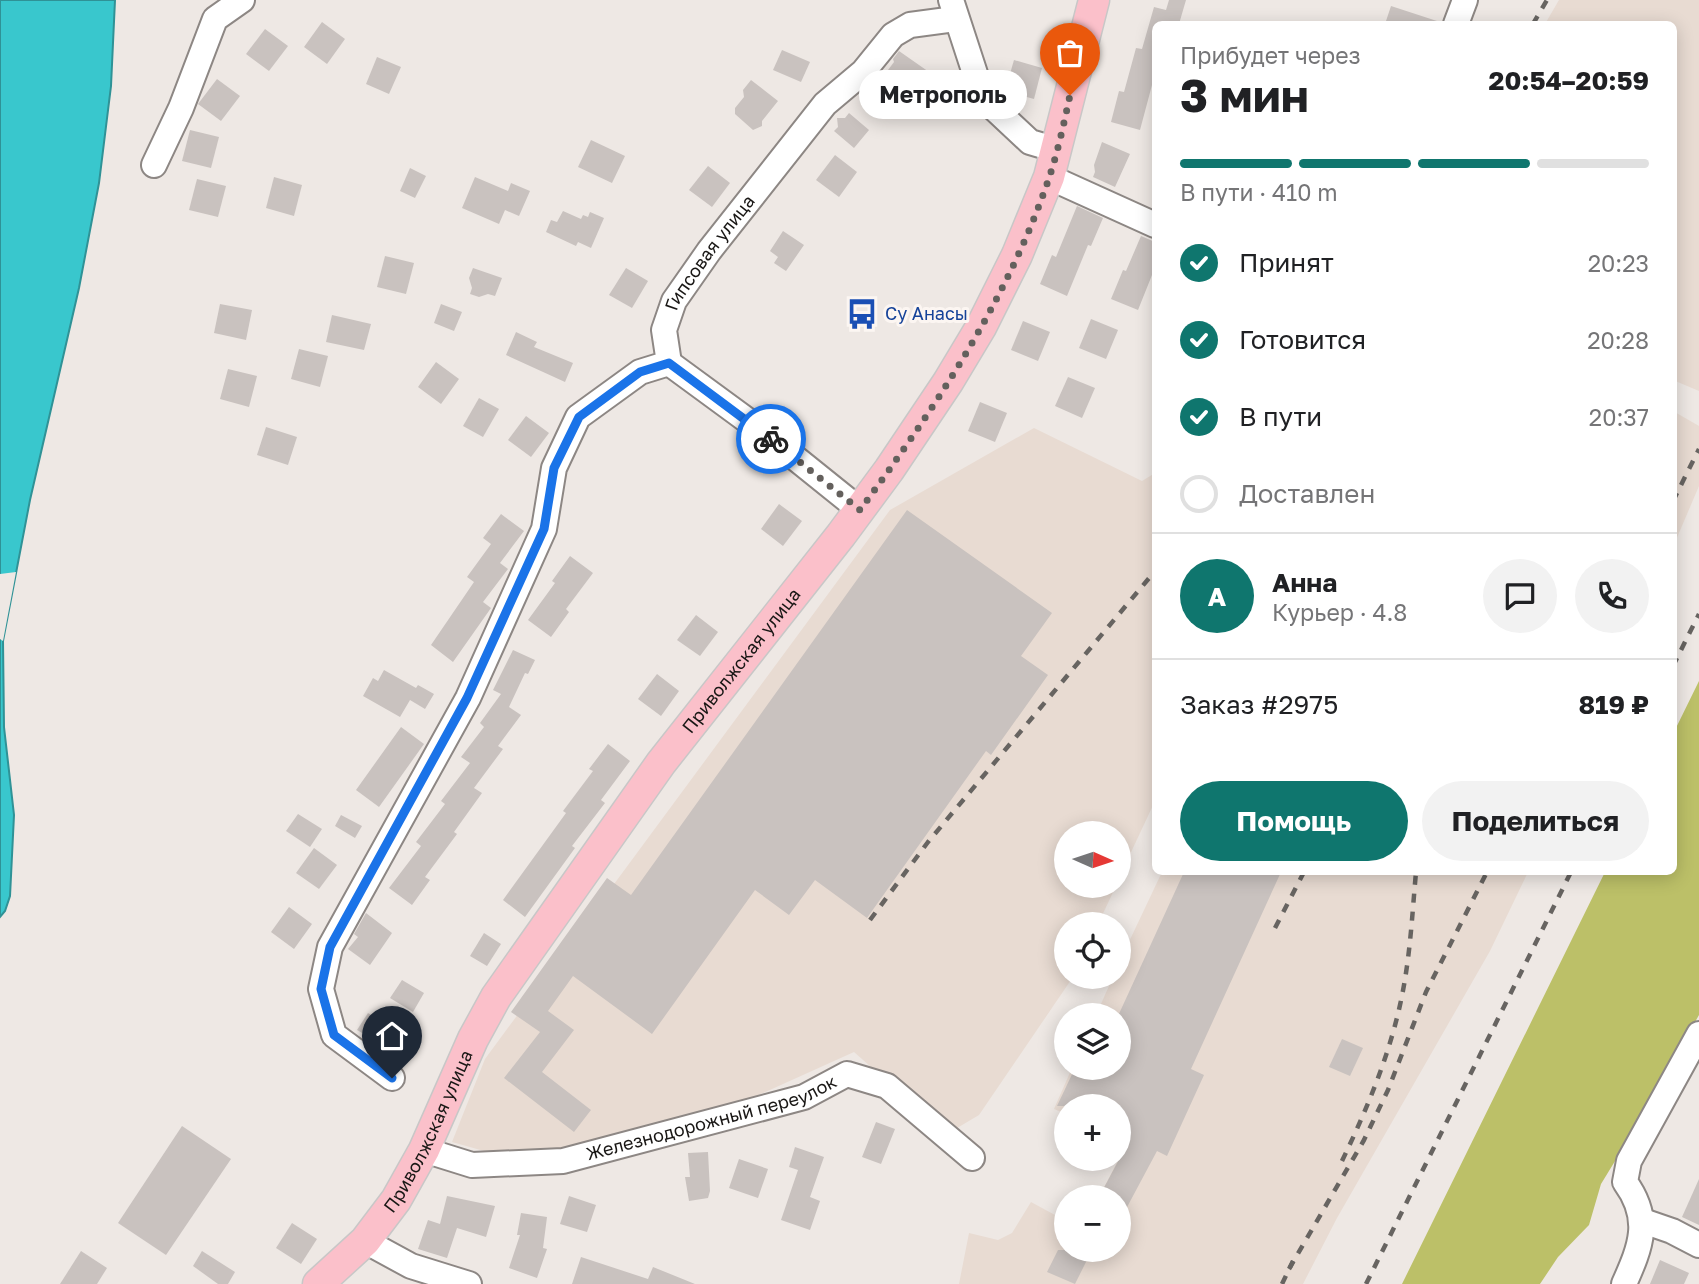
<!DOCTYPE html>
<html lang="ru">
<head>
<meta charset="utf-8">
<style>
  :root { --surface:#fff; --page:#f2f2f2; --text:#202124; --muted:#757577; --line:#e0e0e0; --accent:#0f766e }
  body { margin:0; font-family:"Golos Text",sans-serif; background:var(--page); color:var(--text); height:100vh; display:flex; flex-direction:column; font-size:26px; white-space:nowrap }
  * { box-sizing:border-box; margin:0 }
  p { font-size:23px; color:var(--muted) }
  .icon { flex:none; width:38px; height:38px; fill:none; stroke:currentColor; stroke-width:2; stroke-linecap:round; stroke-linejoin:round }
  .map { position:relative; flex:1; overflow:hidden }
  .side { position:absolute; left:1152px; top:21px; width:525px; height:854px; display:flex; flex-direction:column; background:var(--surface); border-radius:10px; box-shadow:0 4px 18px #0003 }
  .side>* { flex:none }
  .needle { width:46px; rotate:93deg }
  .controls { position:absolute; left:1054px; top:821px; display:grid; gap:14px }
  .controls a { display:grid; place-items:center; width:77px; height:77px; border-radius:50%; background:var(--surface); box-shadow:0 4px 18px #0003; font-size:35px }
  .pin { position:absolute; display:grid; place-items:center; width:60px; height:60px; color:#fff; margin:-72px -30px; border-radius:50% 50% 50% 0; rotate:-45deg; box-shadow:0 0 7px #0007 }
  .pin .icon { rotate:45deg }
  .courier { position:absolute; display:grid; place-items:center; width:70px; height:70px; margin:-35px; border:5px solid #1a73e8; border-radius:50%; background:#fff; color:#222; box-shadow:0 2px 9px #0007 }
  .bubble { position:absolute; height:49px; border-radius:24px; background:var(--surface); box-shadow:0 4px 18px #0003; font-size:23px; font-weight:700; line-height:49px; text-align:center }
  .head em { font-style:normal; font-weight:700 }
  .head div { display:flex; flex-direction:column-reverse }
  .head { display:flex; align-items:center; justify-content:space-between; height:119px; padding:0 28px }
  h1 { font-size:46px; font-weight:700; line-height:52px }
  .bar { display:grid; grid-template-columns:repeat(4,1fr); gap:10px 7px; align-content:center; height:84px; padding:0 28px }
  .bar i { height:9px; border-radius:5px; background:var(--line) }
  .bar .active { background:var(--accent) }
  .bar p { grid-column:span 4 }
  .line { display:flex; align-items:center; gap:18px; padding:0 28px; border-top:2px solid var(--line) }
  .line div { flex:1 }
  .round { display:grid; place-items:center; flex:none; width:74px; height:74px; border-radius:37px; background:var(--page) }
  ol { padding:0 28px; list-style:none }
  li { display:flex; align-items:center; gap:21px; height:77px }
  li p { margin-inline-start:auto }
  li .icon { padding:7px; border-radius:50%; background:var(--accent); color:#fff; stroke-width:4 }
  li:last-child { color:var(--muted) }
  li i { width:38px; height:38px; border:4px solid var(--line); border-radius:50% }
  .cta { display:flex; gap:14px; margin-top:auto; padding:14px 28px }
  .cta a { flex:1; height:80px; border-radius:42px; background:var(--accent); color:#fff; font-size:28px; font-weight:700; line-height:80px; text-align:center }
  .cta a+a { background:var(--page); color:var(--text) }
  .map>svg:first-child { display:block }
  .built { fill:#e8dbd2 }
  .green { fill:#bcc068 }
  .water { fill:#39c7cd; stroke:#2f9296; stroke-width:2 }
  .pier { fill:#eee8e4 }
  .building { fill:#c9c2bf }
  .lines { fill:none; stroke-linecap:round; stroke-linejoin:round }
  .minor-casing { stroke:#8d8784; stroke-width:28 }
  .major-casing { stroke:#c8c7c7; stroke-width:33 }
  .minor { stroke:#fff; stroke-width:24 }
  .major { stroke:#fbc0ca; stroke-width:30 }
  .rail { stroke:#676461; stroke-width:4.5; stroke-dasharray:9 9; stroke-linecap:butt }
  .done { stroke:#64605d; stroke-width:7; stroke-dasharray:0 12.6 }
  .route { stroke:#1a73e8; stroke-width:9 }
  .labels { text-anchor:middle; stroke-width:6; stroke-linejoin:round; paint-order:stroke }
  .street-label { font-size:18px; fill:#191715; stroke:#fcf6f2 }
  .transit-label { font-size:18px; fill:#164399; stroke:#fcf6f2; text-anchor:start }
</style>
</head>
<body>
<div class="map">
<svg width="1699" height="1284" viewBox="0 0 1699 1284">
  <rect width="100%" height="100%" fill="#eee8e4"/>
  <g class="built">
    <polygon points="1559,0 1699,0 1699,391 1673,380 1673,24 1545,24"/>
    <polygon points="1673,411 1699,426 1699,486 1673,547"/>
    <polygon points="1034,428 1142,481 1155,473 1155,801 1118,880 1118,833 1066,833 1066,886 1116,886 1098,924 1066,924 1066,976 1073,977 979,1115 947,1134 854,1052 741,1103 627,1136 509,1158 452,1142 485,1059 890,510"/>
    <polygon points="1162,872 1528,872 1490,951 1337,1218 1303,1284 959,1284 969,1233 998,1240 1012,1233 1031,1202 1066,1221 1066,1250 1118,1250 1118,1197 1099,1197 1127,1143 1118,1138 1118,1106 1066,1106 1066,1114 1054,1109 1072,1068 1118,1068 1118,1015 1096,1015 1113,977 1118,976 1118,965"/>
  </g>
  <polygon class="green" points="1699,681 1699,1015 1623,1148 1601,1184 1589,1225 1558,1257 1540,1284 1402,1284 1605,872 1673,872 1673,734"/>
  <polygon class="water" points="0,0 115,0 111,86 99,183 79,288 30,500 3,641 4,727 14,815 10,896 5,911 0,917"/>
  <polygon class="pier" points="16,572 3,641 0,639 0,574"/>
  <g class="building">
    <polygon points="1169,0 1186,0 1179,24 1155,24 1155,86 1152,85 1140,130 1111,122 1119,91 1124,92 1136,48 1142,49 1154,7 1166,10"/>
    <polygon points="1391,6 1440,22 1440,24 1385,24"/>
    <polygon points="322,22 345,39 327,64 304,47"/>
    <polygon points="265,29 288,46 269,71 246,54"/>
    <polygon points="782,50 810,62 801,82 773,70"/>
    <polygon points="899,51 929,72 922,80 928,84 911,106 879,82 894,62 893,59"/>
    <polygon points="377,57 401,67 389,94 366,84"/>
    <polygon points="1014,60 1042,68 1034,99 1005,91"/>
    <polygon points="217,79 240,96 221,121 198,104"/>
    <polygon points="751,80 778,101 762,121 762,126 753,130 735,114 735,108 744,97 743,90"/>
    <polygon points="849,113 869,130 854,148 834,131 838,127 837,118 845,118"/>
    <polygon points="190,130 219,137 211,168 182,161"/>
    <polygon points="591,140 625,156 612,183 578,167"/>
    <polygon points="1102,142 1130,154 1115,187 1093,177 1095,172 1094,165"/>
    <polygon points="835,155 857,172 839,197 816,180"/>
    <polygon points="708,166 730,183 712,207 689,190"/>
    <polygon points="410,168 426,176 415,198 400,191"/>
    <polygon points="274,177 302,185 294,216 266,208"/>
    <polygon points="475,177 508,191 511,183 530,191 519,216 505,210 499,224 462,208"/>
    <polygon points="197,179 226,186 218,217 189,210"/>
    <polygon points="1077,206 1103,218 1091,246 1088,245 1067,296 1040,284 1052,255 1056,257"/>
    <polygon points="563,211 581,219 583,215 588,217 590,212 604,218 591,248 578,242 576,246 546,232 551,220 557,222"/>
    <polygon points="783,231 804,245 786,271 774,263 778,257 770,251"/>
    <polygon points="1141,236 1155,242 1155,276 1152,275 1138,310 1111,299 1123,270 1126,271"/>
    <polygon points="385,256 414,263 406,294 377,287"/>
    <polygon points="473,268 502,278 495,296 488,294 479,297 470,294 472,288 469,278"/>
    <polygon points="626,268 648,281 632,308 609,295"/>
    <polygon points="220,304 252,310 246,340 214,333"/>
    <polygon points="441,304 462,312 454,331 434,323"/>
    <polygon points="332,315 371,324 364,350 326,342"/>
    <polygon points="1091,319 1118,330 1106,359 1079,348"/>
    <polygon points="1023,321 1050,332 1038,361 1011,350"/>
    <polygon points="516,332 537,342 534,347 573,363 565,382 506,355"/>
    <polygon points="299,349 328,356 320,387 291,379"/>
    <polygon points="436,362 459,379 441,404 418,387"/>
    <polygon points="228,369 257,376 249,407 220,399"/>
    <polygon points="1068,377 1095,388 1082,418 1055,406"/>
    <polygon points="479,398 499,409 483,437 463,426"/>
    <polygon points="980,402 1007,413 995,442 968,431"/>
    <polygon points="526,416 549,433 531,457 508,440"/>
    <polygon points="266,427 297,437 288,465 257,455"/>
    <polygon points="779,504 802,521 783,546 761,529"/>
    <polygon points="907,510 1052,613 1021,656 1048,675 991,755 986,751 867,918 815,880 789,915 755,890 652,1034 573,976 548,1011 574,1030 542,1072 591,1110 574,1132 504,1078 540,1032 511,1012 607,878 631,895"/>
    <polygon points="501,514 524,531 500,563 508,569 483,602 491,608 453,662 431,645 474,582 467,577 491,544 483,538"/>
    <polygon points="570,556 593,573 566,609 569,612 551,637 528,620 555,583 552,581"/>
    <polygon points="696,615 718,632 700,656 677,640"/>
    <polygon points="513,650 535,660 528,674 525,673 509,707 521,715 498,746 503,749 474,788 482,793 454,832 457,834 425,877 430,880 412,905 389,888 421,846 416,842 445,804 441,801 470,763 461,757 484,727 480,723 501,694 493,690"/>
    <polygon points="384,670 416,688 418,685 434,694 425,709 410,700 400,717 363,696 373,678 378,681"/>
    <polygon points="657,674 679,691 661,716 638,699"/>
    <polygon points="401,727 424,744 379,807 356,790"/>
    <polygon points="608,744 630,761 601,800 605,803 572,846 575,848 525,917 503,900 566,813 563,811 593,771 589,769"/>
    <polygon points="298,814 322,829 310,847 286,831"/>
    <polygon points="341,815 362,826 355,838 335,826"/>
    <polygon points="314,848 337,865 319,889 296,873"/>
    <polygon points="1184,872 1281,872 1191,1069 1204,1075 1167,1156 1157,1151 1118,1224 1118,1197 1099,1197 1130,1139 1118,1133 1118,1106 1057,1106 1075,1068 1118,1068 1118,1016"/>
    <polygon points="289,907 312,924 294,949 271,932"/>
    <polygon points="366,913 392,933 370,965 348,949 358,937 354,934"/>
    <polygon points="484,933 501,944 487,966 470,956"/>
    <polygon points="402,980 424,993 413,1012 390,998"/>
    <polygon points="368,1013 386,1025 376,1041 357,1030"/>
    <polygon points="1342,1039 1363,1048 1350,1076 1329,1067"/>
    <polygon points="876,1122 895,1129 881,1164 862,1157"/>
    <polygon points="182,1126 231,1159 166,1255 118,1223"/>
    <polygon points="795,1147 824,1157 810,1197 820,1201 810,1230 781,1220 798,1170 789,1167"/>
    <polygon points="708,1152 710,1191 708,1198 689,1201 685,1177 690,1177 688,1153"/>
    <polygon points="739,1159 768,1169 758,1198 729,1188"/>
    <polygon points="1699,1179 1699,1225 1682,1217"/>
    <polygon points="447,1196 495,1206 486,1237 457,1228 447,1258 418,1249 428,1220 440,1224"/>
    <polygon points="569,1196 596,1205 587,1232 560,1224"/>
    <polygon points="521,1213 547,1217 543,1248 547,1249 537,1278 509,1268 520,1235 517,1235"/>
    <polygon points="292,1223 317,1239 301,1264 276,1248"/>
    <polygon points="1058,1250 1081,1250 1090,1254 1075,1284 1047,1272"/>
    <polygon points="81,1251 107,1268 97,1284 60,1284"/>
    <polygon points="202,1251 235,1272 228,1284 218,1284 193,1266"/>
    <polygon points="581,1257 648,1279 653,1267 695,1284 572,1284"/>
    <polygon points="1660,1260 1689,1273 1684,1284 1650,1284"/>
  </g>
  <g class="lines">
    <defs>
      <g id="minor">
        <polyline points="951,0 983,98 1030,142 1057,150"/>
        <polyline points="1456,24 1465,0"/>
        <polyline points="154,165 181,108 215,19 242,0"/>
        <polyline points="1049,177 1155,225"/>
        <polyline points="669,363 763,432 860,510"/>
        <path id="s1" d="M392 1078 334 1035 321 989 330 947 468 698 544 529 554 468 578 417 640 372 669 363 664 330 674 301 709 251 825 104 863 72 893 35 910 25 955 19"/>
        <path id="s2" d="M424 1150 472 1165 563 1161 804 1097 847 1074 887 1086 972 1158"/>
        <polyline points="1643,1221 1672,1231 1699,1245"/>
        <polyline points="365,1241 411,1266 469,1284"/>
        <path d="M1624 1284C1641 1246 1652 1219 1625 1182L1629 1161 1699 1034"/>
      </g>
      <g id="major">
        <path id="s3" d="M318 1284 365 1241 396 1200 424 1150 473 1039 496 997 661 763 841 535 889 470 948 382 981 327 1017 255 1049 177 1094 0"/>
      </g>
    </defs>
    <use href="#minor" class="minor-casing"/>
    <use href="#major" class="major-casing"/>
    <use href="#minor" class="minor"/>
    <use href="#major" class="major"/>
    <g class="rail">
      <polyline points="1533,24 1547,0"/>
      <polyline points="1673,501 1699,449"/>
      <polyline points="1673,666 1699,614"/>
      <polyline points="870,920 928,842 1155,571"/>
      <polyline points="1275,928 1304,872"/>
      <path d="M1342 1161C1366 1111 1388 1059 1400 1005 1410 961 1412 916 1416 872"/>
      <polyline points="1289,1269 1364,1140 1388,1090 1426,992 1487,872"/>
      <polyline points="1282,1284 1293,1261"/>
      <polyline points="1366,1284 1571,872"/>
    </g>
  </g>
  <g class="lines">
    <path class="done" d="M771 439 860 510C935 408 1008 299 1049 178 1058 151 1064 123 1070 95"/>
    <polyline class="route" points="392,1078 334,1035 321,989 330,947 467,698 544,529 554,468 579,417 640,372 669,363 771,439"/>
  </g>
  <defs>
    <symbol id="bus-bare" viewBox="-9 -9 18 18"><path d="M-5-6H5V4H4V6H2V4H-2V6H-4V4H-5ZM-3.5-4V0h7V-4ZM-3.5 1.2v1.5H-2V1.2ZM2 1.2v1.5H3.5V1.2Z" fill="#1a4fb4" stroke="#fcf6f2" stroke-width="2.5" paint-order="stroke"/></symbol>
  </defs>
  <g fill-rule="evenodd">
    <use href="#bus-bare" x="840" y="292" width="44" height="44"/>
  </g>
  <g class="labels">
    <g class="street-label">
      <text dy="6" stroke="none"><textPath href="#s1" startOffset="982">Гипсовая улица</textPath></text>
      <text dy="6" stroke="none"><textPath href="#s3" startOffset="758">Приволжская улица</textPath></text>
      <text dy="6" stroke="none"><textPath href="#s2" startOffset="296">Железнодорожный переулок</textPath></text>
      <text dy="6" stroke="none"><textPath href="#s3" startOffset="191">Приволжская улица</textPath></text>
    </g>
    <g class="transit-label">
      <text x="885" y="320">Су Анасы</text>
    </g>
  </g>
</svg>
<div class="controls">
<a><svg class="needle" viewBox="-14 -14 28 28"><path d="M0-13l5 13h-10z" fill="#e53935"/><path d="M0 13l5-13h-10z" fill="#757577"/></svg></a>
<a><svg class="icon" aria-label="locate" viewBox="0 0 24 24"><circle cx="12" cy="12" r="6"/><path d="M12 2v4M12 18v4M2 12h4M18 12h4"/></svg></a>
<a><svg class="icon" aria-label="layers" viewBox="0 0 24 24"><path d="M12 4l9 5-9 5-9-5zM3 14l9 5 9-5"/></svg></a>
<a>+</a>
<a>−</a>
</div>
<div class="pin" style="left:1070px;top:95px;background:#ea580c"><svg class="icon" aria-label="bag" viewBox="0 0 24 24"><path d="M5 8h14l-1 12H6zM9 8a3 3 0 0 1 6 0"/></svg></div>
<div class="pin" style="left:392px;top:1078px;background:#1f2937"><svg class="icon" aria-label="home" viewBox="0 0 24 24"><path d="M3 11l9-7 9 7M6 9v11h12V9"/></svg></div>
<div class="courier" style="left:771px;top:439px"><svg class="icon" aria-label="bike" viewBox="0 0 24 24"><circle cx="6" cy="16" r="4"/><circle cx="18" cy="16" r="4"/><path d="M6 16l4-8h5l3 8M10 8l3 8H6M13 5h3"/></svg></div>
<div class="bubble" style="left:859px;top:70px;width:168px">Метрополь</div>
<section class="side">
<div class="head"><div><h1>3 мин</h1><p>Прибудет через</p></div><em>20:54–20:59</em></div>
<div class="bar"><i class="active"></i><i class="active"></i><i class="active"></i><i></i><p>В пути · 410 m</p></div>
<ol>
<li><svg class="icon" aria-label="check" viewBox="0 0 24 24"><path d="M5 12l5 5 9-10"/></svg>Принят<p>20:23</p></li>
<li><svg class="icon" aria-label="check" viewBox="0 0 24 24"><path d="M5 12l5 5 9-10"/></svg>Готовится<p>20:28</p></li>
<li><svg class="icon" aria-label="check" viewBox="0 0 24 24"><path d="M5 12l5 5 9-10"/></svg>В пути<p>20:37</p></li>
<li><i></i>Доставлен</li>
</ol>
<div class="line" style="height:126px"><b class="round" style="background:var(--accent);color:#fff">А</b><div><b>Анна</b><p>Курьер · 4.8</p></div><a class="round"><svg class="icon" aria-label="chat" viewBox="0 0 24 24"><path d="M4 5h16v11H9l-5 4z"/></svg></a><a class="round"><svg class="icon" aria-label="phone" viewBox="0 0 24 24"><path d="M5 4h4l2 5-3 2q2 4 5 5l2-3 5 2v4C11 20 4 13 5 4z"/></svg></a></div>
<div class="line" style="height:91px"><div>Заказ #2975</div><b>819 ₽</b></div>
<div class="cta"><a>Помощь</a><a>Поделиться</a></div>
</section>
</div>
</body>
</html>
